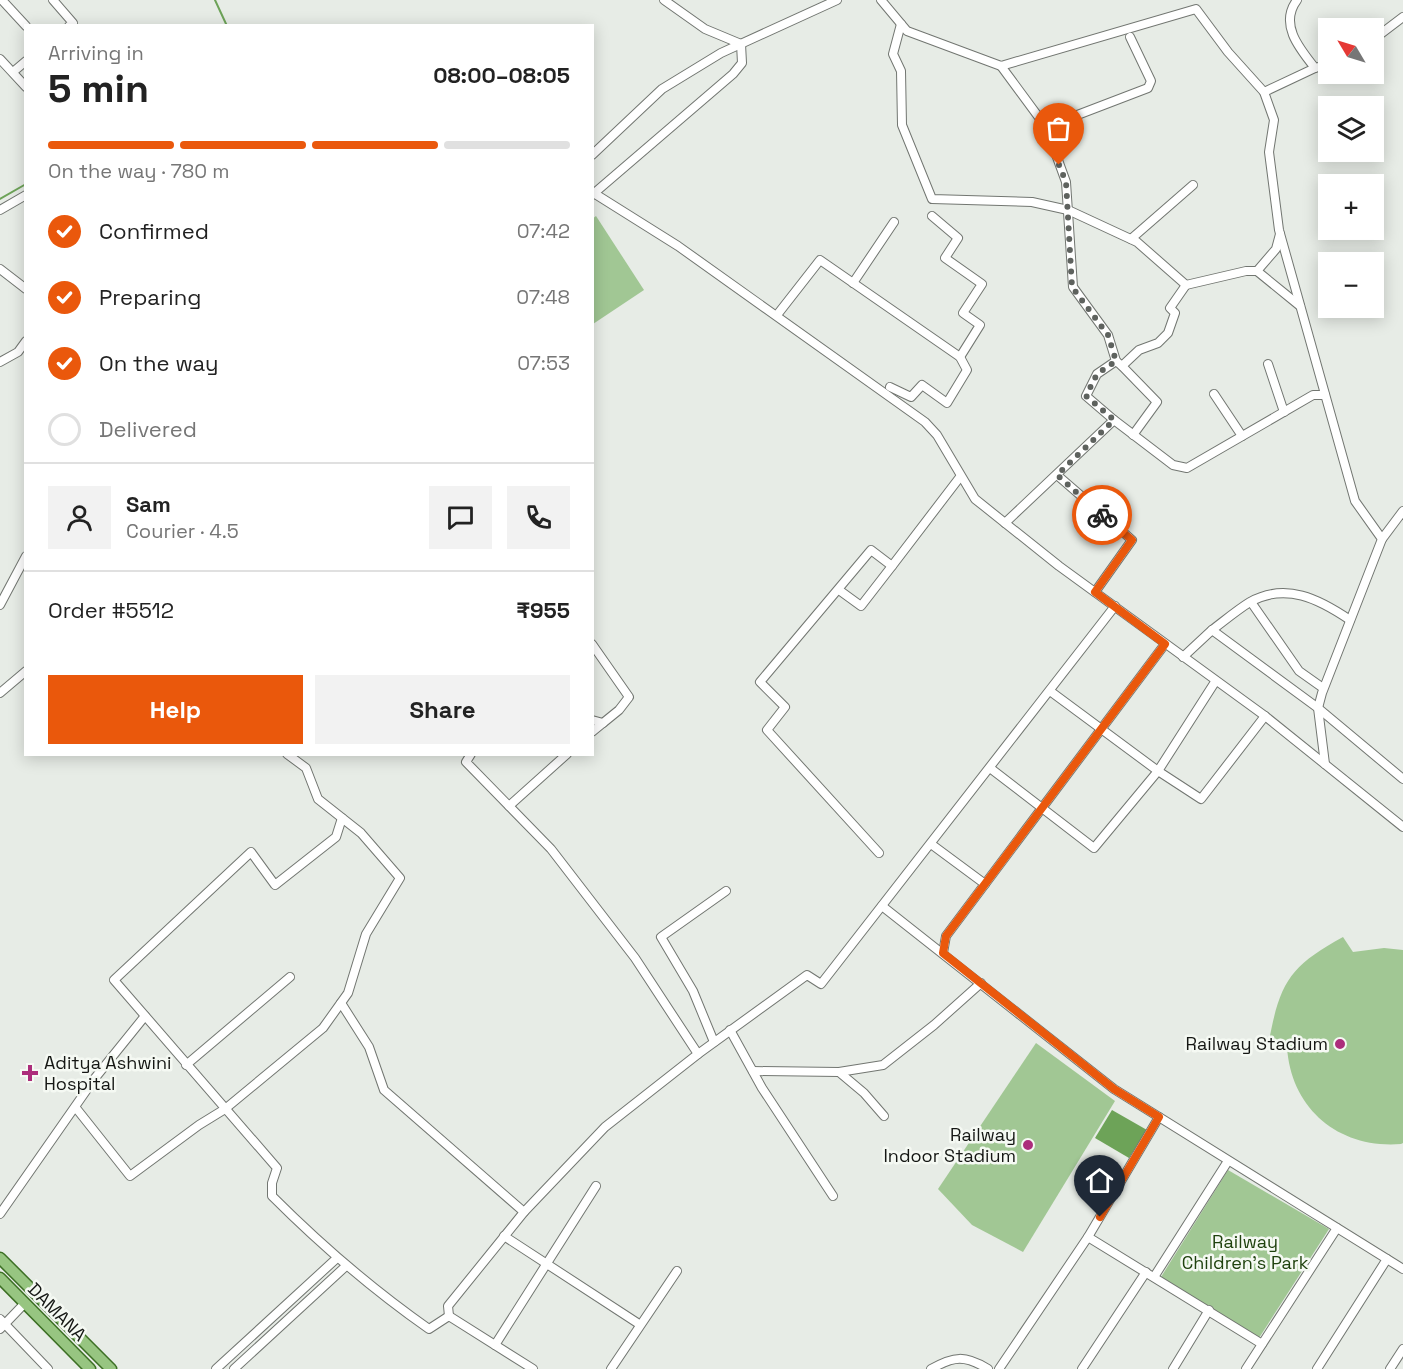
<!DOCTYPE html>
<html lang="en">
<head>
<meta charset="utf-8">
<style>
  :root { --surface:#fff; --page:#f2f2f2; --text:#222; --muted:#767676; --line:#e0e0e0; --accent:#ea580c }
  body { margin:0; font-family:"Space Grotesk",sans-serif; background:var(--page); color:var(--text); height:100vh; display:flex; flex-direction:column; font-size:22px; white-space:nowrap }
  * { box-sizing:border-box; margin:0 }
  p { font-size:20px; color:var(--muted) }
  .icon { flex:none; width:33px; height:33px; fill:none; stroke:currentColor; stroke-width:2; stroke-linecap:round; stroke-linejoin:round }
  .map { position:relative; flex:1; overflow:hidden }
  .details { position:absolute; left:24px; top:24px; width:570px; height:732px; display:flex; flex-direction:column; background:var(--surface); border-radius:0px; box-shadow:0 3px 15px #0003 }
  .details>* { flex:none }
  .needle { width:39px; rotate:308deg }
  .tools { position:absolute; left:1318px; top:18px; display:grid; gap:12px }
  .tools a { display:grid; place-items:center; width:66px; height:66px; border-radius:0px; background:var(--surface); box-shadow:0 3px 15px #0003; font-size:30px }
  .pin { position:absolute; display:grid; place-items:center; width:51px; height:51px; color:#fff; margin:-62px -26px; border-radius:50% 50% 50% 0; rotate:-45deg; box-shadow:0 0 6px #0007 }
  .pin .icon { rotate:45deg }
  .courier { position:absolute; display:grid; place-items:center; width:60px; height:60px; margin:-30px; border:4px solid #ea580c; border-radius:50%; background:#fff; color:#222; box-shadow:0 2px 8px #0007 }
  .overview em { font-style:normal; font-weight:600 }
  .overview div { display:flex; flex-direction:column-reverse }
  .overview { display:flex; align-items:center; justify-content:space-between; height:102px; padding:0 24px }
  h1 { font-size:39px; font-weight:600; line-height:45px }
  .bar { display:grid; grid-template-columns:repeat(4,1fr); gap:9px 6px; align-content:center; height:72px; padding:0 24px }
  .bar i { height:8px; border-radius:4px; background:var(--line) }
  .bar .active { background:var(--accent) }
  .bar p { grid-column:span 4 }
  .line { display:flex; align-items:center; gap:15px; padding:0 24px; border-top:2px solid var(--line) }
  .line div { flex:1 }
  .round { display:grid; place-items:center; flex:none; width:63px; height:63px; border-radius:0px; background:var(--page) }
  ol { padding:0 24px; list-style:none }
  li { display:flex; align-items:center; gap:18px; height:66px }
  li p { margin-inline-start:auto }
  li .icon { padding:6px; border-radius:50%; background:var(--accent); color:#fff; stroke-width:4 }
  li:last-child { color:var(--muted) }
  li i { width:33px; height:33px; border:3px solid var(--line); border-radius:50% }
  .primary-button { display:flex; gap:12px; margin-top:auto; padding:12px 24px }
  .primary-button a { flex:1; height:69px; border-radius:0px; background:var(--accent); color:#fff; font-size:24px; font-weight:600; line-height:69px; text-align:center }
  .primary-button a+a { background:var(--page); color:var(--text) }
  .map>svg:first-child { display:block }
  .green { fill:#a1c794 }
  .water { fill:#6da358 }
  .lines { fill:none; stroke-linecap:round; stroke-linejoin:round }
  .stream { stroke:#6da358; stroke-width:2 }
  .minor-casing { stroke:#727671; stroke-width:10 }
  .major-casing { stroke:#3c6f24; stroke-width:13 }
  .minor { stroke:#fff; stroke-width:8 }
  .major { stroke:#97c581; stroke-width:10 }
  .done { stroke:#5e625e; stroke-width:6; stroke-dasharray:0 10.8 }
  .route { stroke:#ea580c; stroke-width:8 }
  .poi-dot { fill:#ac2d7b; stroke:#f5f9f3; stroke-width:2 }
  .labels { text-anchor:middle; stroke-width:5; stroke-linejoin:round; paint-order:stroke }
  .poi-label { font-size:18px; fill:#151714; stroke:#f5f9f3; text-anchor:end }
  .park-label { font-size:18px; fill:#1f420e; stroke:#f5f9f3 }
  .street-label { font-size:18px; fill:#151714; stroke:#f5f9f3 }
</style>
</head>
<body>
<div class="map">
<svg width="1403" height="1369" viewBox="0 0 1403 1369">
  <rect width="100%" height="100%" fill="#e7ece6"/>
  <g class="green">
    <polygon points="596,216 644,290 593,324 592,219"/>
    <path d="M1343 937 1353 952 1384 948 1403 950V1143L1401 1144C1339 1149 1291 1109 1287 1047L1269 1041C1280 982 1290 966 1343 937Z"/>
    <polygon points="1036,1043 1115,1101 1023,1252 972,1225 938,1189"/>
    <polygon points="1228,1170 1329,1229 1259,1338 1161,1277"/>
  </g>
  <polygon class="water" points="1112,1110 1147,1130 1129,1158 1095,1138"/>
  <g class="lines">
    <g class="stream">
      <polyline points="215,0 227,26"/>
      <polyline points="0,199 26,184"/>
    </g>
    <defs>
      <g id="minor">
        <polyline points="2,0 26,26"/>
        <polyline points="53,0 73,23 69,26"/>
        <polyline points="664,0 705,29 741,44"/>
        <polyline points="881,0 907,31 1001,66 1196,9 1228,52 1264,92 1274,120 1269,152 1279,230 1355,501 1382,539 1322,693 1318,708 1325,764"/>
        <path d="M1297 0C1279 24 1299 48 1315 68L1329 64"/>
        <polyline points="901,24 893,54 901,71 902,125 932,199 1032,202 1068,210 1137,242 1186,285 1170,308 1175,313 1168,333 1158,343 1139,350 1122,366 1116,361"/>
        <polyline points="1374,39 1403,17"/>
        <polyline points="0,59 26,87"/>
        <polyline points="1001,66 1046,127 1066,182 1073,287 1108,335 1116,361 1097,374 1086,396 1114,420"/>
        <polyline points="13,72 26,61"/>
        <polyline points="1264,92 1315,68"/>
        <polyline points="1046,127 1148,88 1151,81 1130,37"/>
        <polyline points="592,155 662,89 721,53 837,0"/>
        <polyline points="592,192 678,246 925,422 937,435 975,499 1059,566 1265,716 1403,827"/>
        <polyline points="592,195 733,74 742,63 741,44"/>
        <polyline points="0,210 26,195"/>
        <polyline points="932,216 958,238 945,258 982,284 963,313 980,325 960,357"/>
        <polyline points="1131,239 1193,185"/>
        <polyline points="0,269 26,289"/>
        <polyline points="1257,271 1276,249 1280,234"/>
        <polyline points="853,283 894,222"/>
        <polyline points="1186,285 1246,271 1257,271 1300,306"/>
        <polyline points="777,315 820,260 960,357 967,370 947,403 922,385 911,397 890,387"/>
        <polyline points="0,362 18,352 26,341"/>
        <polyline points="1268,364 1284,412"/>
        <polyline points="1122,366 1157,402 1133,435"/>
        <polyline points="1214,394 1242,436"/>
        <polyline points="1057,475 1132,540 1095,592"/>
        <polyline points="1005,523 1114,420 1173,465 1187,468 1313,395 1325,395"/>
        <polyline points="1382,539 1403,511"/>
        <polyline points="839,590 861,606 892,566"/>
        <polyline points="1251,602 1299,671 1323,688"/>
        <polyline points="0,605 26,556"/>
        <path d="M1212 630C1224 621 1237 610 1250 602 1286 582 1319 599 1350 620"/>
        <polyline points="592,644 629,697 619,710 603,723 592,720"/>
        <polyline points="1183,657 1212,630 1318,708 1403,779"/>
        <polyline points="1050,691 1158,771 1201,799 1265,716"/>
        <polyline points="0,693 26,671"/>
        <polyline points="592,732 603,723"/>
        <polyline points="990,768 1094,848 1158,771 1215,682"/>
        <polyline points="509,806 567,754"/>
        <path d="M342 818 336 837 275 885 251 852 114 980 277 1168 272 1183V1196C321 1245 372 1289 429 1329L449 1316 533 1369"/>
        <polyline points="931,844 985,884"/>
        <polyline points="879,853 767,730 785,707 760,682 871,550 892,566 960,477"/>
        <polyline points="882,906 1114,1089 1403,1269"/>
        <polyline points="943,953 946,936 1165,644"/>
        <polyline points="341,1003 369,1047 384,1090 524,1212 605,1127 698,1054 635,958 551,849 466,762 471,754"/>
        <polyline points="730,1030 762,1088 833,1196"/>
        <polyline points="714,1042 693,991 661,937 726,891"/>
        <polyline points="698,1054 807,975 821,984 1115,606"/>
        <polyline points="186,1065 290,977"/>
        <polyline points="753,1071 839,1072 864,1093 884,1116"/>
        <polyline points="839,1072 883,1065 934,1025 981,983"/>
        <polyline points="76,1108 130,1176 199,1125 225,1109 323,1028 348,993 366,934 400,878 361,833 318,799 306,768 287,754"/>
        <polyline points="0,1214 95,1078 145,1016"/>
        <polyline points="504,1236 639,1324"/>
        <polyline points="1088,1237 1262,1344"/>
        <polyline points="1154,1277 1228,1161"/>
        <polyline points="449,1316 448,1306 524,1212"/>
        <polyline points="0,1319 48,1369"/>
        <polyline points="0,1329 25,1303"/>
        <polyline points="495,1345 596,1186"/>
        <polyline points="216,1369 337,1258"/>
        <polyline points="234,1369 346,1266"/>
        <polyline points="611,1369 677,1271"/>
        <path d="M931 1369C954 1356 965 1355 988 1369"/>
        <polyline points="999,1369 1088,1237 1159,1117"/>
        <polyline points="1082,1369 1146,1272"/>
        <polyline points="1173,1369 1209,1310"/>
        <polyline points="1246,1369 1337,1228"/>
        <polyline points="1317,1369 1387,1259"/>
        <polyline points="1390,1369 1403,1349"/>
      </g>
      <g id="major">
        <polyline points="0,1258 111,1369"/>
        <polyline points="0,1278 90,1369"/>
      </g>
    </defs>
    <use href="#minor" class="minor-casing"/>
    <use href="#major" class="major-casing"/>
    <use href="#minor" class="minor"/>
    <use href="#major" class="major"/>
  </g>
  <g class="lines">
    <polyline class="done" points="1059,165 1066,182 1072,287 1108,335 1116,361 1097,374 1086,396 1114,420 1057,475 1102,515"/>
    <polyline class="route" points="1100,1217 1159,1117 1114,1089 943,953 946,936 1165,644 1095,592 1132,540 1102,515"/>
  </g>
  <g class="poi-dot">
    <circle cx="1340" cy="1044" r="6"/>
    <path d="M27 1064h6v6h6v6h-6v6h-6v-6h-6v-6h6z"/>
    <circle cx="1028" cy="1145" r="6"/>
  </g>
  <g class="labels">
    <g class="poi-label">
      <text x="1328" y="1050">Railway Stadium</text>
      <text x="44" y="1069" text-anchor="start">Aditya Ashwini<tspan x="44" dy="21">Hospital</tspan></text>
      <text x="1016" y="1141">Railway<tspan x="1016" dy="21">Indoor Stadium</tspan></text>
    </g>
    <g class="park-label">
      <text x="1245" y="1248">Railway<tspan x="1245" dy="21">Children's Park</tspan></text>
    </g>
    <g class="street-label">
      <text transform="translate(57 1312) rotate(45)" y="6">DAMANA</text>
    </g>
  </g>
</svg>
<div class="tools">
<a><svg class="needle" viewBox="-14 -14 28 28"><path d="M0-13l5 13h-10z" fill="#e53935"/><path d="M0 13l5-13h-10z" fill="#767676"/></svg></a>
<a><svg class="icon" aria-label="layers" viewBox="0 0 24 24"><path d="M12 4l9 5-9 5-9-5zM3 14l9 5 9-5"/></svg></a>
<a>+</a>
<a>−</a>
</div>
<div class="pin" style="left:1059px;top:165px;background:#ea580c"><svg class="icon" aria-label="bag" viewBox="0 0 24 24"><path d="M5 8h14l-1 12H6zM9 8a3 3 0 0 1 6 0"/></svg></div>
<div class="pin" style="left:1100px;top:1217px;background:#1f2937"><svg class="icon" aria-label="home" viewBox="0 0 24 24"><path d="M3 11l9-7 9 7M6 9v11h12V9"/></svg></div>
<div class="courier" style="left:1102px;top:515px"><svg class="icon" aria-label="bike" viewBox="0 0 24 24"><circle cx="6" cy="16" r="4"/><circle cx="18" cy="16" r="4"/><path d="M6 16l4-8h5l3 8M10 8l3 8H6M13 5h3"/></svg></div>
<section class="details">
<div class="overview"><div><h1>5 min</h1><p>Arriving in</p></div><em>08:00–08:05</em></div>
<div class="bar"><i class="active"></i><i class="active"></i><i class="active"></i><i></i><p>On the way · 780 m</p></div>
<ol>
<li><svg class="icon" aria-label="check" viewBox="0 0 24 24"><path d="M5 12l5 5 9-10"/></svg>Confirmed<p>07:42</p></li>
<li><svg class="icon" aria-label="check" viewBox="0 0 24 24"><path d="M5 12l5 5 9-10"/></svg>Preparing<p>07:48</p></li>
<li><svg class="icon" aria-label="check" viewBox="0 0 24 24"><path d="M5 12l5 5 9-10"/></svg>On the way<p>07:53</p></li>
<li><i></i>Delivered</li>
</ol>
<div class="line" style="height:108px"><a class="round"><svg class="icon" aria-label="person" viewBox="0 0 24 24"><circle cx="12" cy="8" r="4"/><path d="M4 21q1-7 8-7t8 7"/></svg></a><div><b>Sam</b><p>Courier · 4.5</p></div><a class="round"><svg class="icon" aria-label="chat" viewBox="0 0 24 24"><path d="M4 5h16v11H9l-5 4z"/></svg></a><a class="round"><svg class="icon" aria-label="phone" viewBox="0 0 24 24"><path d="M5 4h4l2 5-3 2q2 4 5 5l2-3 5 2v4C11 20 4 13 5 4z"/></svg></a></div>
<div class="line" style="height:78px"><div>Order #5512</div><b>₹955</b></div>
<div class="primary-button"><a>Help</a><a>Share</a></div>
</section>
</div>
</body>
</html>
